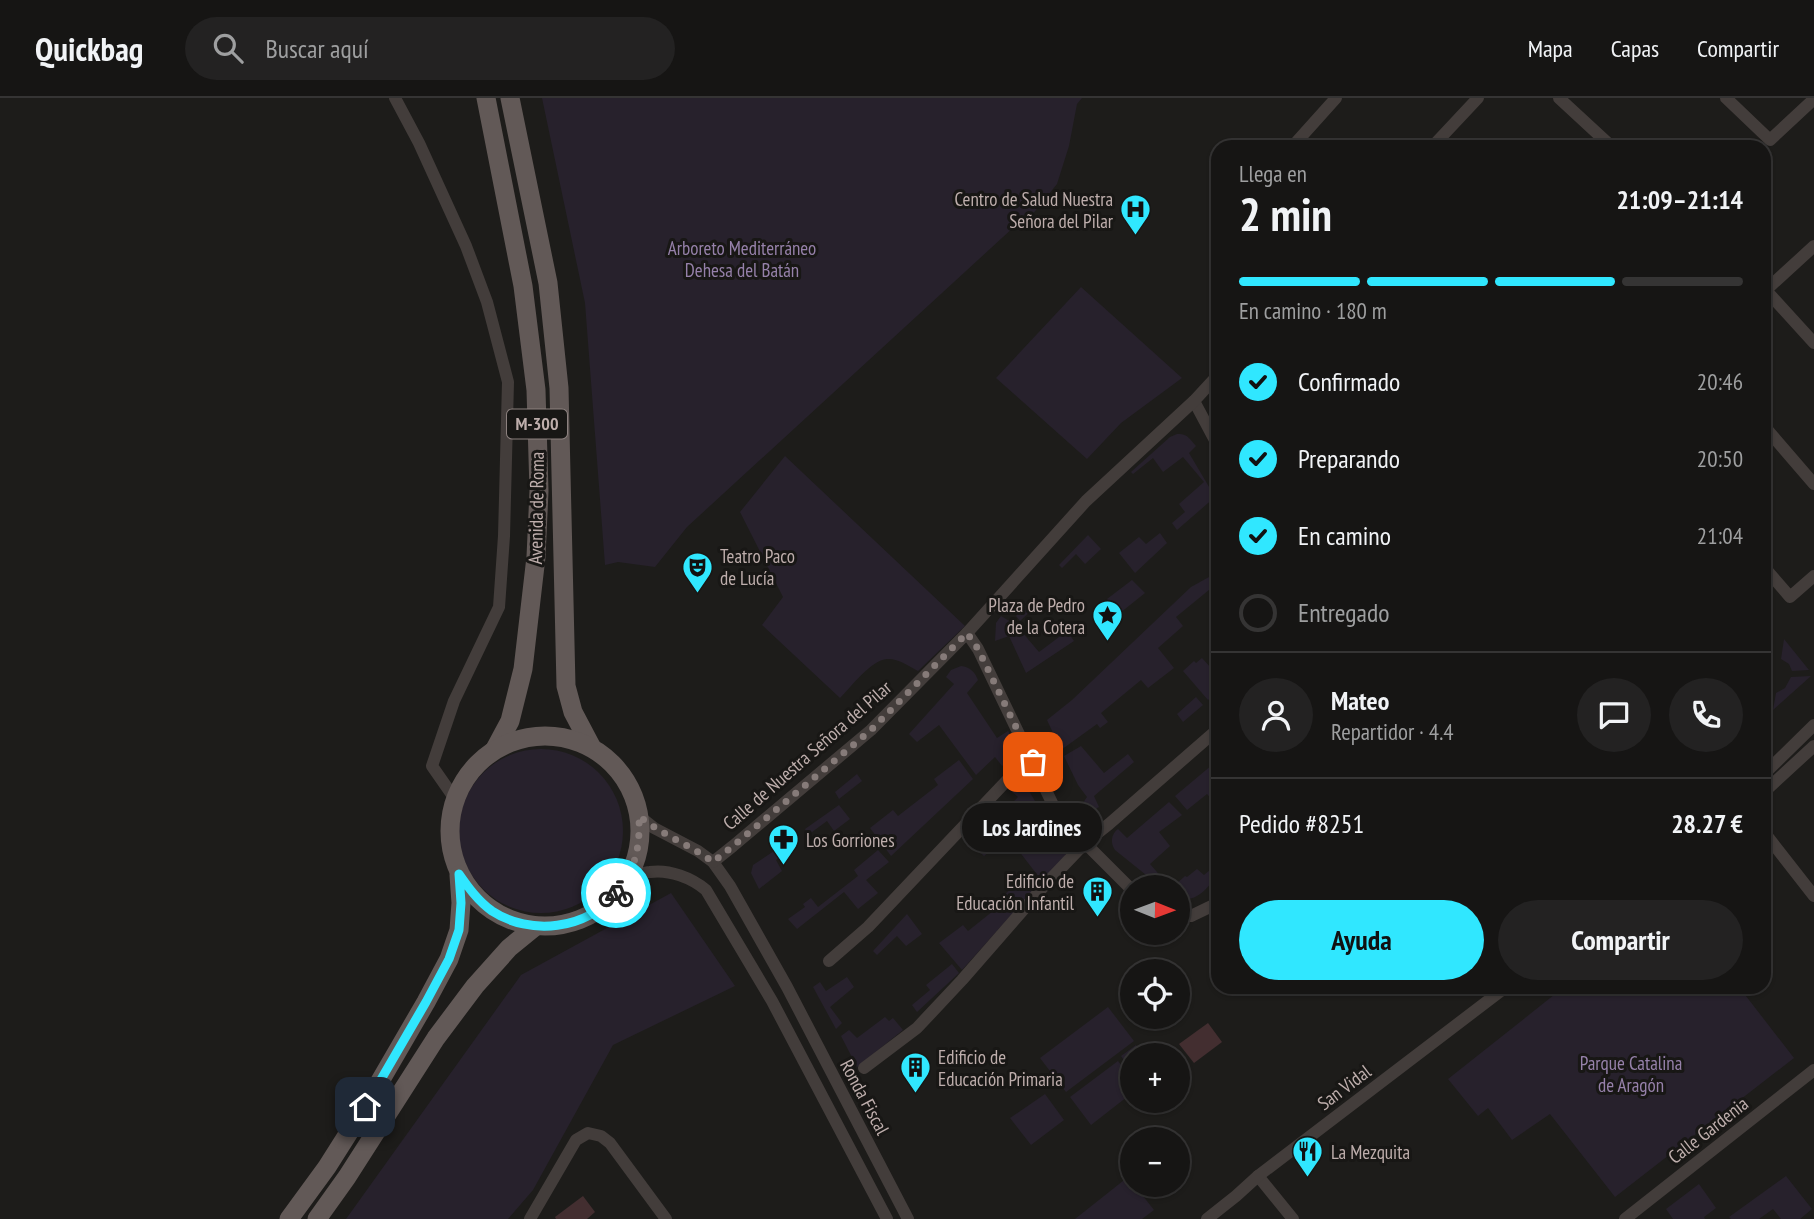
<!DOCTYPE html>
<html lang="es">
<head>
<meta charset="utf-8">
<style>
  :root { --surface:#161514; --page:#232222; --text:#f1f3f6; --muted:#9e9fa0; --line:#353434; --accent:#30e7ff }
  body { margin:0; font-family:"PT Sans Narrow",sans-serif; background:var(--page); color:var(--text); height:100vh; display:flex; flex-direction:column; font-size:26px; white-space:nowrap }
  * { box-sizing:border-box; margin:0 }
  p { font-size:23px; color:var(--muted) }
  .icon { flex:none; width:38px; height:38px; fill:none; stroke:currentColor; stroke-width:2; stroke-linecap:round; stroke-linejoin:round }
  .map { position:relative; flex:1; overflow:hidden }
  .details { position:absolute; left:1211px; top:42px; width:560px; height:854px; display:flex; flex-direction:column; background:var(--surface); border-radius:21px; box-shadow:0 2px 5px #0004,0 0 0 2px var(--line) }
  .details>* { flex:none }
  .needle { width:46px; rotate:91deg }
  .fabs { position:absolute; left:1120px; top:777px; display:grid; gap:14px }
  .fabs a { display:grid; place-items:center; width:70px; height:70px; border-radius:50%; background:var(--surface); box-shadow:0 2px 5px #0004,0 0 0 2px var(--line); font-size:35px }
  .pin { position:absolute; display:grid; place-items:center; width:60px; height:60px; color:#fff; margin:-30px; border-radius:14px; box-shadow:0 4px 10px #0006 }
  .courier { position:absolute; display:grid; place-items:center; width:70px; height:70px; margin:-35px; border:5px solid #30e7ff; border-radius:50%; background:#fff; color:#222; box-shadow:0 2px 9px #0007 }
  .bubble { position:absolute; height:49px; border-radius:24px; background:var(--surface); box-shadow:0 2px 5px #0004,0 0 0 2px var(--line); font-size:23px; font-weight:700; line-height:49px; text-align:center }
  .headline em { font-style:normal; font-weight:700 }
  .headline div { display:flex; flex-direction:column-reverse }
  .headline { display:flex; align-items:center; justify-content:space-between; height:119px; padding:0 28px }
  h1 { font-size:46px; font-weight:700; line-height:52px }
  .bar { display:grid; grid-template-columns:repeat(4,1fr); gap:10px 7px; align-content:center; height:84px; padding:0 28px }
  .bar i { height:9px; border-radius:5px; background:var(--line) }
  .bar .selected { background:var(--accent) }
  .bar p { grid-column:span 4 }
  .line { display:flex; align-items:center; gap:18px; padding:0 28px; border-top:2px solid var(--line) }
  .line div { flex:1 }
  .round { display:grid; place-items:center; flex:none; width:74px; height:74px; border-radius:37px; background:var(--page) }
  ol { padding:0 28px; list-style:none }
  li { display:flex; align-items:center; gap:21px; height:77px }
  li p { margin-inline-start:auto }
  li .icon { padding:7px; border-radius:50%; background:var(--accent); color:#111; stroke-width:4 }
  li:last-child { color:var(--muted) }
  li i { width:38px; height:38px; border:4px solid var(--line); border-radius:50% }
  .action { display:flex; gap:14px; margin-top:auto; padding:14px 28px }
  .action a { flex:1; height:80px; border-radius:42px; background:var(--accent); color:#111; font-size:28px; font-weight:700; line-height:80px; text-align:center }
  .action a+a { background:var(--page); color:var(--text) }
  header { display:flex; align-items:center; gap:42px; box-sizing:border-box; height:98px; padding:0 35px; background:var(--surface); border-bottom:2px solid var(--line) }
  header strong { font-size:33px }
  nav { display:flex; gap:38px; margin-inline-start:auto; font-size:24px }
  .search { width:490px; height:63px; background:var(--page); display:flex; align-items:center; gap:18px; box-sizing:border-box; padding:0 24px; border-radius:38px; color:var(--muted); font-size:26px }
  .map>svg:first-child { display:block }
  .green { fill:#27212c }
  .water { fill:#432e30 }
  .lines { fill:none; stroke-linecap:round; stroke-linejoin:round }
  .minor { stroke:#433d3b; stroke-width:12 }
  .primary { stroke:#625957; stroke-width:19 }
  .done { stroke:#867b79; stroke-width:7; stroke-dasharray:0 12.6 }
  .route { stroke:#30e7ff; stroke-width:9 }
  .labels { text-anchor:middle; stroke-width:6; stroke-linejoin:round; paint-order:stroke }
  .shield { fill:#181715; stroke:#8c817f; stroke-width:2 }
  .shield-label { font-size:18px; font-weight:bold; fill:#beaeac }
  .poi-label { font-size:19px; fill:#beaeac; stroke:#181715; text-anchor:start }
  .park-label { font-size:19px; fill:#9681aa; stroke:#181715 }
  .street-label { font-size:19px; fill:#beaeac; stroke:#181715 }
</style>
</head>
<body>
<header>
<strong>Quickbag</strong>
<div class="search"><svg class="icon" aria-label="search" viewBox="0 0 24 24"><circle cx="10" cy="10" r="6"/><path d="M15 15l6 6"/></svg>Buscar aquí</div>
<nav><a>Mapa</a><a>Capas</a><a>Compartir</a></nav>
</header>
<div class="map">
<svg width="1814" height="1121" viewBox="0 0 1814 1121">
  <rect width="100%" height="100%" fill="#1d1c1a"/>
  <g class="green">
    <polygon points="542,0 1082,0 1077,6 1069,48 1057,86 1019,133 1015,128 687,429 655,469 618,464 605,467 585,205"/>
    <polygon points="1081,189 1182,280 1121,325 1087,361 996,280"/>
    <path d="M1177 336C1187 335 1190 341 1196 348L1189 355 1215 399 1177 432 1172 425 1185 414 1179 406 1204 384 1183 359 1163 374 1153 360 1133 376 1131 374 1170 339Z"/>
    <path d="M785 358 965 528 918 573C909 568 897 560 887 561 871 562 851 589 840 600L762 527 783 499 740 414Z"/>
    <polygon points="1160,435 1167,445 1135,475 1119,455 1139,439 1146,446"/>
    <polygon points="1088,437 1101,451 1085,466 1076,456 1062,470 1059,467"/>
    <polygon points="1218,474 1218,490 1215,487 1176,519 1183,528 1158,550 1174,570 1148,590 1141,582 1101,615 1108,624 1100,630 1097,626 1061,652 1047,622 1072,602 1191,489"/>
    <polygon points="1132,482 1145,495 1105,527 1098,518 1111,507 1107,501"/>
    <polygon points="1033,499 1038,506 1020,523 1016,518"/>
    <polygon points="1001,518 1016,527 1039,554 1067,533 1074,543 1026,575 1009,538 995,543 996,525"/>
    <polygon points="1784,541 1809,572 1792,573 1789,566 1781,561"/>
    <polygon points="1202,560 1211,570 1218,564 1218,593 1208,602 1183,573 1194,563 1196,565"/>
    <path d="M961 568C970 569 975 574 978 582L967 595 997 640 1008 633C1018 646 1017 659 1002 668L995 659 976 677 939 627 917 644 909 636 954 586 946 579 951 572Z"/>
    <polygon points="1811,578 1773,612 1776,595 1785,590 1791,579"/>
    <polygon points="1196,599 1203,607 1183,624 1177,616"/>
    <polygon points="1081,648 1104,675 1128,656 1134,664 1094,698 1099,709 1089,714 1080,709 1087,699 1078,687 1064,658"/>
    <circle cx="541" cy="733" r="82"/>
    <polygon points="959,662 973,681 891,758 870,730 893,712 898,718 938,687 934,681"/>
    <polygon points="1218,662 1218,708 1207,696 1187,712 1175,698"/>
    <polygon points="857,676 862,683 839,701 835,694"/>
    <polygon points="1019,688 1026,688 1038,708 1027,717 1067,758 1042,783 1008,739 984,758 972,747 1018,699 1010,692"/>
    <path d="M1169 704 1182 717 1159 734 1170 748 1150 766 1170 789H1161L1115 752C1110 745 1111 736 1118 731L1127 740Z"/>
    <polygon points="839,707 850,721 834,733 827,723 808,737 805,731"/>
    <polygon points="792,741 796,747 776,762 782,773 759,791 751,775 753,767"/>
    <polygon points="878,752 889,764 866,782 878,795 858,811 844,794 797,831 788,821 805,809 803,806 811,800 818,809 858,778 854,772"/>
    <path d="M1217 766 1218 777C1206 791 1198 804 1178 801V789H1173L1185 778 1187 779 1197 771 1204 777Z"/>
    <polygon points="1029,775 1039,786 962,872 939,845 963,827 968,833 1008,801 1005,796"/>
    <polygon points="671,795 735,888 613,947 533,1092 508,1121 346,1121 521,877"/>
    <polygon points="907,816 922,836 906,848 897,838 877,857 873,853"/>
    <polygon points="952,866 959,875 917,914 912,907 930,892 926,887"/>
    <polygon points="847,879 854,889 830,909 842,925 836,931 813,889 820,884 826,893"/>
    <polygon points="1564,889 1739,889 1794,960 1615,1099 1550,1016 1512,1042 1488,1010 1478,1018 1448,981"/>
    <polygon points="1108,909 1134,943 1066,994 1040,960"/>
    <polygon points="885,919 889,923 893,920 903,932 857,969 841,938 849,932 857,940"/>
    <polygon points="1136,947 1144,957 1132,957 1132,974 1121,958"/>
    <polygon points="1118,963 1132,981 1132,995 1091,1027 1070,999"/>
    <polygon points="1045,996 1064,1022 1031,1047 1010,1020"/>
    <polygon points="1786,1078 1812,1111 1800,1121 1781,1121 1773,1111 1759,1121 1731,1121 1729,1119"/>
    <polygon points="1128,1079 1154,1112 1142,1121 1075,1121"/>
    <polygon points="1699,1086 1716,1110 1704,1119 1705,1121 1673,1121 1666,1111"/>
  </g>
  <g class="water">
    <polygon points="1208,925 1222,944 1194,965 1179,946"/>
    <polygon points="583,1098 595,1114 587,1121 556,1121 555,1119"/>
  </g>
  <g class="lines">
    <g class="minor">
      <polyline points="395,0 419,45 466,148 487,204 508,284 504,438 499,509 454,603 432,668 455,701"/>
      <polyline points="1559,0 1612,49"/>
      <polyline points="1726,0 1770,42 1814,1"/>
      <polyline points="1292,49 1336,0"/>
      <polyline points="1432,49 1478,0"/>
      <polyline points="1764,190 1814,245"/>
      <polyline points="1766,192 1814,148"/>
      <polyline points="1194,303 1218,348"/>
      <polyline points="1764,328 1814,386"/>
      <polyline points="1764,469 1790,499 1814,478"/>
      <polyline points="967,535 978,551 1055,711 1085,745 1132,792"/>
      <polyline points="1764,676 1814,627"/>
      <polyline points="1764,694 1814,648"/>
      <polyline points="639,718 654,730 698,753 713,764 730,788 787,889 908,1121"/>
      <polyline points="1764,734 1814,798"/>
      <polyline points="713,764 733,748 871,632 967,535 1086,403 1194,303 1218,277"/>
      <path d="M627 781C635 779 643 774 650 774 669 771 692 780 706 792L772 903 887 1121"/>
      <polyline points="1178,817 1191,818 1218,805"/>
      <polyline points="829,863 868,829 1016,673 1033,664"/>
      <polyline points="864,970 917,930 962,882 1044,788 1085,745 1109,726 1218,631"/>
      <polyline points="1258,1078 1293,1121"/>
      <polyline points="530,1121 576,1042 588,1035 601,1038 610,1045 666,1121"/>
      <polyline points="1207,1121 1236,1098 1258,1078 1506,889"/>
      <polyline points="1625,1121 1814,972"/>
    </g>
    <g class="primary">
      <polyline points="486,0 523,188 536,292 539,393 536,459 523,571 510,623 495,651"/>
      <polyline points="510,0 548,185 559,290 566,588 573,614 592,650"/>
      <circle cx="545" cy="733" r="95"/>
      <polyline points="289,1121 327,1069 365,1009 426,904 449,861 459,832 461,805 459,777"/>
      <polyline points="317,1121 347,1079 436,940 475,888 509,850 536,828"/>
    </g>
  </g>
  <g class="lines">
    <path class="done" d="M616 795C636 770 640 750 639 718 662 737 689 746 713 764L733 748 871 632 967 535 978 551 1033 664"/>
    <path class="route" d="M365 1009 426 904 449 861 459 832 461 805 459 776C468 789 478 803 492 813 530 838 587 832 616 795"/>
  </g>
  <defs>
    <symbol id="hospital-pin" viewBox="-11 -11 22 30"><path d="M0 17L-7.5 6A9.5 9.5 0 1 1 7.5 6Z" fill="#30e7ff" stroke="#181715"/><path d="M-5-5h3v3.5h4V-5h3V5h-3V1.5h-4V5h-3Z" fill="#111"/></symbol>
    <symbol id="theatre-pin" viewBox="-11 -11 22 30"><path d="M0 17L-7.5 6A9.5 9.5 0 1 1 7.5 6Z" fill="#30e7ff" stroke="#181715"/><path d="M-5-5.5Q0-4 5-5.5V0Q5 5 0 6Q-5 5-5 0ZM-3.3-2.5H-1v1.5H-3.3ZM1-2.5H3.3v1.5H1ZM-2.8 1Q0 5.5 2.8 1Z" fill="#111"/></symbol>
    <symbol id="sight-pin" viewBox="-11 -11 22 30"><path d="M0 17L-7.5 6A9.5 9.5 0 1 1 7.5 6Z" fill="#30e7ff" stroke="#181715"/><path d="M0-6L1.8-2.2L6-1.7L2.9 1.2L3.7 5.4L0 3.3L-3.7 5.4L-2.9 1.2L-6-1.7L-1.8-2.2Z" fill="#111"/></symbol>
    <symbol id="pharmacy-pin" viewBox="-11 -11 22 30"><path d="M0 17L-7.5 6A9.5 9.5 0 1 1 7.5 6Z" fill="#30e7ff" stroke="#181715"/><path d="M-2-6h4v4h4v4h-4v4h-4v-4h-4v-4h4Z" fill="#111"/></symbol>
    <symbol id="building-pin" viewBox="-11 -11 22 30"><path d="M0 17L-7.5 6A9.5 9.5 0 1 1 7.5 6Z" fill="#30e7ff" stroke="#181715"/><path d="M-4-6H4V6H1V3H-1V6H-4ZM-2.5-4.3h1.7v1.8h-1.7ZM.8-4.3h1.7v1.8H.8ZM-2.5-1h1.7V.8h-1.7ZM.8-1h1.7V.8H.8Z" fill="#111"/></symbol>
    <symbol id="restaurant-pin" viewBox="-11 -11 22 30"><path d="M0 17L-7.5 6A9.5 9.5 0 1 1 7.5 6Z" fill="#30e7ff" stroke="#181715"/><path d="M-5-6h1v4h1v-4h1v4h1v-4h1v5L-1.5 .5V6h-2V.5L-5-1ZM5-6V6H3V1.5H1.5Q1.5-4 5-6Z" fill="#111"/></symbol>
  </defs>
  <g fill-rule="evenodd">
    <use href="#hospital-pin" x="1118" y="94" width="35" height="47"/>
    <use href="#theatre-pin" x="680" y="452" width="35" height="47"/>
    <use href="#sight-pin" x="1090" y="500" width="35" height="47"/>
    <use href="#pharmacy-pin" x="766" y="724" width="35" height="47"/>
    <use href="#building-pin" x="1080" y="776" width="35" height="47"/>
    <use href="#building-pin" x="898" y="952" width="35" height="47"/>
    <use href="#restaurant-pin" x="1290" y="1036" width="35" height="47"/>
  </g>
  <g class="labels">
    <rect class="shield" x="507" y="311.5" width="60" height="29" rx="5"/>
    <g class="shield-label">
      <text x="537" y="332">M-300</text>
    </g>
    <g class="poi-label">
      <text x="1113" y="108" text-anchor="end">Centro de Salud Nuestra<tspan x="1113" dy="22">Señora del Pilar</tspan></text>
      <text x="720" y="465">Teatro Paco<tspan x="720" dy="22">de Lucía</tspan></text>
      <text x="1085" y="514" text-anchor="end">Plaza de Pedro<tspan x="1085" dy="22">de la Cotera</tspan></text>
      <text x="806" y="749">Los Gorriones</text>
      <text x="1074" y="790" text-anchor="end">Edificio de<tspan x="1074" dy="22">Educación Infantil</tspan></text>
      <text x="938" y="966">Edificio de<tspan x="938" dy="22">Educación Primaria</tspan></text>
      <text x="1331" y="1061">La Mezquita</text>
    </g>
    <g class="park-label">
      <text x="742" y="157">Arboreto Mediterráneo<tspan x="742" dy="22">Dehesa del Batán</tspan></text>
      <text x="1631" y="972">Parque Catalina<tspan x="1631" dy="22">de Aragón</tspan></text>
    </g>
    <g class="street-label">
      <text transform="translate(536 410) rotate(-89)" y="7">Avenida de Roma</text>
      <text transform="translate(807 657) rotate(-41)" y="7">Calle de Nuestra Señora del Pilar</text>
      <text transform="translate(1344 989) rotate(-37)" y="7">San Vidal</text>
      <text transform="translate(865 999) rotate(62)" y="7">Ronda Fiscal</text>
      <text transform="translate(1708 1032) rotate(-38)" y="7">Calle Gardenia</text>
    </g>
  </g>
</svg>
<div class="fabs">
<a><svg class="needle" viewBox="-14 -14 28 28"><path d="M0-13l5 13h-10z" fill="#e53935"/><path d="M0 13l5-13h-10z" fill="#9e9fa0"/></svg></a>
<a><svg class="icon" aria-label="locate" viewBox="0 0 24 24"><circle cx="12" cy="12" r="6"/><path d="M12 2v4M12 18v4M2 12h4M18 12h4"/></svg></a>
<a>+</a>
<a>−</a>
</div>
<div class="pin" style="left:1033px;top:664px;background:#ea580c"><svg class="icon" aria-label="bag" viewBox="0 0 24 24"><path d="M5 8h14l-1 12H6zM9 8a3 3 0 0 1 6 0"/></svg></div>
<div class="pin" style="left:365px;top:1009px;background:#1f2937"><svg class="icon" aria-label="home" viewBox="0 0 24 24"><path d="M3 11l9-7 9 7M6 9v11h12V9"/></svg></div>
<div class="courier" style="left:616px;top:795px"><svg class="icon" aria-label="bike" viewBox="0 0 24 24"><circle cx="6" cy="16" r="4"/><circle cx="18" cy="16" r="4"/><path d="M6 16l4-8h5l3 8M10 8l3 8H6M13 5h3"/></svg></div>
<div class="bubble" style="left:962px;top:705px;width:140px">Los Jardines</div>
<section class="details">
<div class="headline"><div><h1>2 min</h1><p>Llega en</p></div><em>21:09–21:14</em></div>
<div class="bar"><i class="selected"></i><i class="selected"></i><i class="selected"></i><i></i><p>En camino · 180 m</p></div>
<ol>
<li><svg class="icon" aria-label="check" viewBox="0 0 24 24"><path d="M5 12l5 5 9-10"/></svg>Confirmado<p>20:46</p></li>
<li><svg class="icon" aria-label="check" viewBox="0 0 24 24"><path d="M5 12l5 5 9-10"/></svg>Preparando<p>20:50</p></li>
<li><svg class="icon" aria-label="check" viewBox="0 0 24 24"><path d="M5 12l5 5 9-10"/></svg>En camino<p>21:04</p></li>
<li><i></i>Entregado</li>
</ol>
<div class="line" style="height:126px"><a class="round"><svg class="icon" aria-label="person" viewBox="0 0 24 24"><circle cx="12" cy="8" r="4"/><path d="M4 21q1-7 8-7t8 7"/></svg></a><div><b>Mateo</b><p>Repartidor · 4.4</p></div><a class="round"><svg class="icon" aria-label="chat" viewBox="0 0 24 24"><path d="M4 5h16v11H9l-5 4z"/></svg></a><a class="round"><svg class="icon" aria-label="phone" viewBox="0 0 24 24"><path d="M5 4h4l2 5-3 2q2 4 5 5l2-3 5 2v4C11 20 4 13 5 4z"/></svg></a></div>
<div class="line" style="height:91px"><div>Pedido #8251</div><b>28.27 €</b></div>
<div class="action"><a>Ayuda</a><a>Compartir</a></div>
</section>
</div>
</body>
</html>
